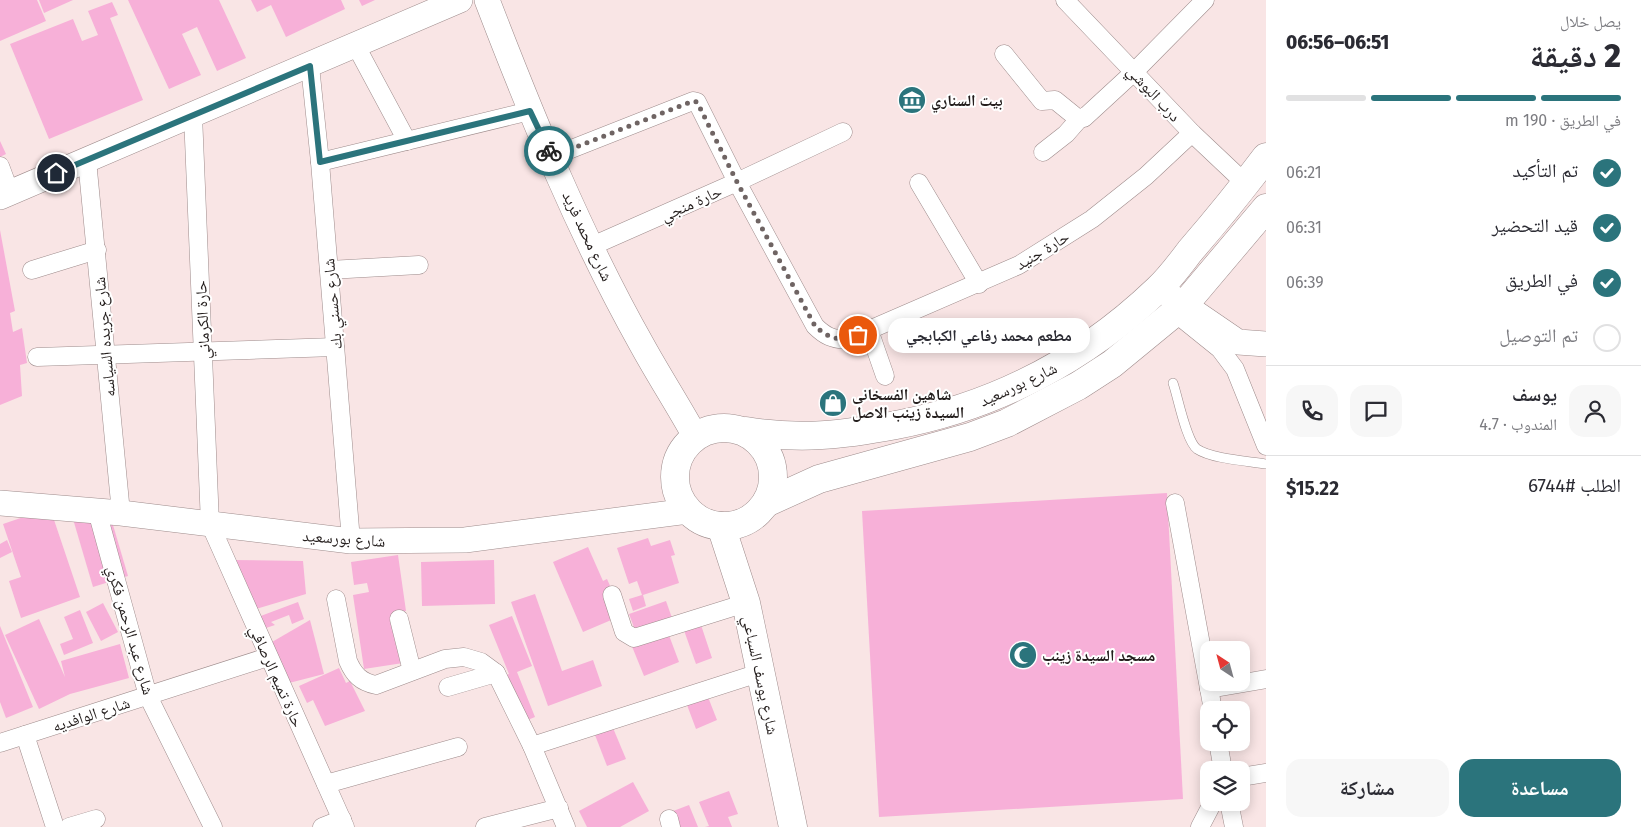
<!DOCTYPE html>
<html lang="ar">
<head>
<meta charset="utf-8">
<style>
  :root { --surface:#fff; --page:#f7f7f7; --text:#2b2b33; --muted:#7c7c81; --line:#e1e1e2; --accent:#2b747c }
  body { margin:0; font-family:"Fira Sans","Noto Naskh Arabic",sans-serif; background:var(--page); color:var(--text); direction:rtl; height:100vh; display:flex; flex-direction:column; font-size:19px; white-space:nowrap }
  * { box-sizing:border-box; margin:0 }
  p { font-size:16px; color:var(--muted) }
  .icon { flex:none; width:28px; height:28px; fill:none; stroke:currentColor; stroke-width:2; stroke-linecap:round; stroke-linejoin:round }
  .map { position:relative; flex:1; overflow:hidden; direction:ltr }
  .drawer { display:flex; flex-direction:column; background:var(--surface); width:375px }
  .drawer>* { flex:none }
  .needle { width:32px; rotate:324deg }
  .fabs { position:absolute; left:1200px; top:641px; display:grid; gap:10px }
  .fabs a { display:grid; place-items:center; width:50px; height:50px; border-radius:10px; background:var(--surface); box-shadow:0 2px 12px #0003; font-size:25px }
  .pin { position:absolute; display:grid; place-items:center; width:42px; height:42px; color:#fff; margin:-21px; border:2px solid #fff; border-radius:50%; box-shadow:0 1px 5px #0007 }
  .courier { position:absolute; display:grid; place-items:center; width:50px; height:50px; margin:-25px; border:4px solid #2b747c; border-radius:50%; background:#fff; color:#222; box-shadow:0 1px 6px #0007 }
  .bubble { position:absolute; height:35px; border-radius:15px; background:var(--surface); box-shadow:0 2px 12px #0003; font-size:16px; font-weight:800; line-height:35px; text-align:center; direction:rtl }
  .summary em { font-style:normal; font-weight:800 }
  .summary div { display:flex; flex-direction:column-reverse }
  .summary { display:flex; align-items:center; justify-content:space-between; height:85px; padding:0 20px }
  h1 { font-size:32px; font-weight:800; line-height:38px }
  .bar { display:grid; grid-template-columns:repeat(4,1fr); gap:8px 5px; align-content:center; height:60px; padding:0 20px }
  .bar i { height:6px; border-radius:4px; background:var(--line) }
  .bar .active { background:var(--accent) }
  .bar p { grid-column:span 4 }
  .line { display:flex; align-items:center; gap:12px; padding:0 20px; border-top:1px solid var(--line) }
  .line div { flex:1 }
  .round { display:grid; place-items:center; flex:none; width:52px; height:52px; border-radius:15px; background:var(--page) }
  ol { padding:0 20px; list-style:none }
  li { display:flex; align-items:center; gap:15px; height:55px }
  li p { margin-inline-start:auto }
  li .icon { padding:5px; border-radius:50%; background:var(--accent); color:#fff; stroke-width:4 }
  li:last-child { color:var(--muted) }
  li i { width:28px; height:28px; border:2px solid var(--line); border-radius:50% }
  .action { display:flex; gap:10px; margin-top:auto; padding:10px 20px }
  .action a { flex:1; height:58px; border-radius:15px; background:var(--accent); color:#fff; font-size:20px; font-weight:800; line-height:58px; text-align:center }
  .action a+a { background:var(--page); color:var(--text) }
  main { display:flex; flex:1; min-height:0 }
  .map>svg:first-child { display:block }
  .building { fill:#f7b0d8 }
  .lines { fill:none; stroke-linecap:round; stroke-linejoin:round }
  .lane-casing { stroke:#9e8c8c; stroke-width:10 }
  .street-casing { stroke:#9e8c8c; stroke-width:19 }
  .secondary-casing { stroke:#9e8c8c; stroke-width:26 }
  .primary-casing { stroke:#9e8c8c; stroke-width:29 }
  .lane { stroke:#fff; stroke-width:9 }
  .street { stroke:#fff; stroke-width:18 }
  .secondary { stroke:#fff; stroke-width:25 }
  .primary { stroke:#fff; stroke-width:28 }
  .done { stroke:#6f6463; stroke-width:5; stroke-dasharray:0 9 }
  .route { stroke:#2b747c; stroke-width:6 }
  .labels { text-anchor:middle; stroke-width:4; stroke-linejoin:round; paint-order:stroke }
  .street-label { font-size:16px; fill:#241e1d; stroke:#fff }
  .poi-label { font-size:16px; font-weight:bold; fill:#241e1d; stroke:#fff; text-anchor:start }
</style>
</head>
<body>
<main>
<section class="drawer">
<div class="summary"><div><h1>2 دقيقة</h1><p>يصل خلال</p></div><em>06:51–06:56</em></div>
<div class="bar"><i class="active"></i><i class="active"></i><i class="active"></i><i></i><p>في الطريق · 190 m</p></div>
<ol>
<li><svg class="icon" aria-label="check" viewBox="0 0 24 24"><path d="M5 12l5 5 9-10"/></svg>تم التأكيد<p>06:21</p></li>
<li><svg class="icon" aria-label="check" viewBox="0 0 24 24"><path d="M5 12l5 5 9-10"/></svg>قيد التحضير<p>06:31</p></li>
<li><svg class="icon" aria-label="check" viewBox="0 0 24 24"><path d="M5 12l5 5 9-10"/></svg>في الطريق<p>06:39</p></li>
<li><i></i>تم التوصيل</li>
</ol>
<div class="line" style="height:90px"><a class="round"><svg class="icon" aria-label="person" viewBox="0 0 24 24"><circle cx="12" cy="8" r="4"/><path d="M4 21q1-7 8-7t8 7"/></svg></a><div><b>يوسف</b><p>المندوب · 4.7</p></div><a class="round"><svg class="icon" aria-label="chat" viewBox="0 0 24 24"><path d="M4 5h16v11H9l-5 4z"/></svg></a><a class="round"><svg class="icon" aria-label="phone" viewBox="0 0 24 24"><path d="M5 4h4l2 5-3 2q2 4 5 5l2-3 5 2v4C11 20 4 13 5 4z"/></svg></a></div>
<div class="line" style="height:65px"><div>الطلب #6744</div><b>$15.22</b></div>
<div class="action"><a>مساعدة</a><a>مشاركة</a></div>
</section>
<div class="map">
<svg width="1266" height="827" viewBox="0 0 1266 827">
  <rect width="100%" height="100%" fill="#f9e5e5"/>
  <g class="building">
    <polygon points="0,0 37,0 46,21 0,41"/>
    <polygon points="39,0 73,0 44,13"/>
    <polygon points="128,0 219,0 246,58 217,71 197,27 182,34 201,75 169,89"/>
    <polygon points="251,0 341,0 345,9 286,37 271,5 257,12"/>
    <polygon points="359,0 375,0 362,6"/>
    <polygon points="112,2 118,15 110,18 143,100 49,139 10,44 73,19 82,41 98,35 88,11"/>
    <polygon points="0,141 6,154 0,157"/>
    <polygon points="0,230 15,311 10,313 13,332 22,328 27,363 20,365 22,396 0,405"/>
    <polygon points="1167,493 1183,799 879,817 862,511"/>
    <polygon points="50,508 80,597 21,618 9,581 21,577 3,524"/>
    <polygon points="108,508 128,576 93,587 73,519"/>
    <polygon points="648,538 651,546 670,540 675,555 671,556 679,583 643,595 646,606 633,611 629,599 642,595 637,581 629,584 617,548"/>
    <polygon points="7,540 12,552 0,558 0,544"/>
    <polygon points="588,547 603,581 607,579 623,615 583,632 553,562"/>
    <polygon points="398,555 406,611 395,612 403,663 364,669 353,595 369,592 367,583 354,585 351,562"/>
    <polygon points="232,560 303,561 306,594 256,609"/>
    <polygon points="494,560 495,604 422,606 421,562"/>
    <polygon points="535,594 562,671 593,660 602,686 548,706 511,602"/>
    <polygon points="666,601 672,618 635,630 629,614"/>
    <polygon points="298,602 304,619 292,624 289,615 271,622 275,625 263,629 258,617"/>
    <polygon points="103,603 118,632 101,641 86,612"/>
    <polygon points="80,610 93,643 64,655 60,644 73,639 64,617"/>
    <polygon points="512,616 532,666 517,672 535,717 518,724 499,678 509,674 489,625"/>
    <polygon points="698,616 712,658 696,664 681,622"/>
    <polygon points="39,619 65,677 61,661 120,644 129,678 70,694 39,709 5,635"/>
    <polygon points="310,620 324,674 289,683 272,642"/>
    <polygon points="0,626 33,707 6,718 0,702"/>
    <polygon points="667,630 679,662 644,676 631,644"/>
    <polygon points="339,668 346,683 350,681 365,711 325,726 313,700 307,703 299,686"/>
    <polygon points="708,697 717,720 696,729 687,705"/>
    <polygon points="613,728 626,759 607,766 595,735"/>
    <polygon points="633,782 649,811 620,827 587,827 579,811"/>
    <polygon points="729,791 738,814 728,817 732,827 705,827 709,826 699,802"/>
    <polygon points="689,805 698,827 674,827 668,813"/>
  </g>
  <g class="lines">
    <defs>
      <path id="lane" d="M1173 383C1178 397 1186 441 1197 449 1212 459 1248 461 1266 464"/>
      <g id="street">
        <polyline points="1065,0 1192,133 1246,184"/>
        <polyline points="356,46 407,141"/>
        <polyline points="1004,54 1042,101 1055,100 1076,117 1084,118 1134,72 1205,0"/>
        <polyline points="310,66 320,162 351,541"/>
        <polyline points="193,115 210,524 345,827"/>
        <polyline points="1043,152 1066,134 1080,118"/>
        <path d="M551 157 693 101 697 102 737 182 815 326C825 336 832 339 846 340L1019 265 1092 219 1146 176 1192 133"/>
        <polyline points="87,160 121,513"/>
        <polyline points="320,162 530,111"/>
        <polyline points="0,166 10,193"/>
        <polyline points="919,183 979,284"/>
        <polyline points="592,246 737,182 843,132"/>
        <polyline points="32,270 97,250"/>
        <polyline points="329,270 419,265"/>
        <polyline points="1174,312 1220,349 1235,369 1266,446"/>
        <polyline points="869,330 885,376"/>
        <polyline points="37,357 335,347"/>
        <polyline points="1175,503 1213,710"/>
        <polyline points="97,511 148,696 213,827"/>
        <polyline points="612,595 624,632 634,638 746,603"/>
        <path d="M336 599 348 661C354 675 361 682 376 685L445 659 464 657 481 662 496 673 532 746 566 827"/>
        <polyline points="399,619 412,671"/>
        <polyline points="448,687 496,673"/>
        <polyline points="1209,689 1266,679"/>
        <polyline points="25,735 55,827"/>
        <polyline points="1218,742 1223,770"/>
        <polyline points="0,743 268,657"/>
        <polyline points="532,746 762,672"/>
        <polyline points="1241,777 1266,773"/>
        <polyline points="326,784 458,747"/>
        <polyline points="1229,802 1234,827"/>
        <polyline points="669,819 671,827"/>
        <polyline points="69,827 96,819"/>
        <polyline points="322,827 342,819"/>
        <polyline points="485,827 559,808"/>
        <polyline points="1200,827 1213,802"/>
      </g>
      <g id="secondary">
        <path d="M487 0C532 117 580 235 642 345 659 376 678 405 695 436"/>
        <polyline points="0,197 460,0"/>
        <polyline points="1159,288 1238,342 1266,344"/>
        <polyline points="0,503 121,513 351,541 465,540 688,511"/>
      </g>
      <g id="primary">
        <circle cx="724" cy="477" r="49"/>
        <path d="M746 431C800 440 843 435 896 425 996 406 1085 359 1158 289 1170 278 1180 264 1190 251 1216 221 1242 189 1266 157"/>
        <polyline points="766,503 819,479 970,437 1007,423 1078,386 1112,364 1185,304 1266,208"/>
        <polyline points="721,526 746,603 793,827"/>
      </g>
    </defs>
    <use href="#lane" class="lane-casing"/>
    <use href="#street" class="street-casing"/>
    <use href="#secondary" class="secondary-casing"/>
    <use href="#primary" class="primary-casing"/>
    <use href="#lane" class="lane"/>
    <use href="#street" class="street"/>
    <use href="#secondary" class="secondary"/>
    <use href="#primary" class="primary"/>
  </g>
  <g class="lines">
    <path class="done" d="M549 151 551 157 693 101 697 102 737 182 815 326C829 339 840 342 858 335"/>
    <polyline class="route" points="56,173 310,66 320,162 530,111 549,151"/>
  </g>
  <defs>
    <symbol id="museum-disc" viewBox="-11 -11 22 22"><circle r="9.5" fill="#2b747c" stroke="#fff"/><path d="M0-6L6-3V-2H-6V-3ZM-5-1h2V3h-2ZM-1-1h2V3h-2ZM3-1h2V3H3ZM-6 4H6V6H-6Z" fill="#fff"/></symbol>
    <symbol id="shop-disc" viewBox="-11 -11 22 22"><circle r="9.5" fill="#2b747c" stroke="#fff"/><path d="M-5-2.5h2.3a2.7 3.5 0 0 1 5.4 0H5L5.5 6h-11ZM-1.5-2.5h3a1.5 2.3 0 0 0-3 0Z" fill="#fff"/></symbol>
    <symbol id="mosque-disc" viewBox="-11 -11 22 22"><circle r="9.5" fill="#2b747c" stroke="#fff"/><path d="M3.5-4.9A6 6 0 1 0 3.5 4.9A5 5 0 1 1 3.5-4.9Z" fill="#fff"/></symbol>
  </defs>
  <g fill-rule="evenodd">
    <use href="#museum-disc" x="896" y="84" width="32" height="32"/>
    <use href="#shop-disc" x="817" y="387" width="32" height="32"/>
    <use href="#mosque-disc" x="1007" y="639" width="32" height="32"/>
  </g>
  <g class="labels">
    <g class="street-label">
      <text transform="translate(1154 93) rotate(47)" y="6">درب البوشي</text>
      <text transform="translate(691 203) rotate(-24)" y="6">حارة منجي</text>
      <text transform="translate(588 236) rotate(65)" y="6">شارع محمد فريد</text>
      <text transform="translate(1042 250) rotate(-31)" y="6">حارة جنيد</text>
      <text transform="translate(332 304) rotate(-95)" y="6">شارع حسني بك</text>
      <text transform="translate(202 320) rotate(-93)" y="6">حارة الكرماني</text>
      <text transform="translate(104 337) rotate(-95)" y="6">شارع جريده السياسه</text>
      <text transform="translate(1018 384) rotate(-25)" y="6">شارع بورسعيد</text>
      <text transform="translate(344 538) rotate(4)" y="6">شارع بورسعيد</text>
      <text transform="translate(131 630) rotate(74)" y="6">شارع عبد الرحمن فكري</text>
      <text transform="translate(761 675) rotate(78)" y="6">شارع يوسف السباعي</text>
      <text transform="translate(277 676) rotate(66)" y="6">حارة تميم الرصافي</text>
      <text transform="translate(91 714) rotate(-18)" y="6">شارع الوافديه</text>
    </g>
    <g class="poi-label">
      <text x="931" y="106">بيت السناري</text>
      <text x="852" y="400">شاهين الفسخانى<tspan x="852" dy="18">السيدة زينب الاصل</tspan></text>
      <text x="1042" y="661">مسجد السيدة زينب</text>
    </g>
  </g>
</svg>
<div class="fabs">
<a><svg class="needle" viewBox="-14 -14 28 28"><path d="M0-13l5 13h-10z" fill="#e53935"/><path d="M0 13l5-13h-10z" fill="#7c7c81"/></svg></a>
<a><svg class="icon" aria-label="locate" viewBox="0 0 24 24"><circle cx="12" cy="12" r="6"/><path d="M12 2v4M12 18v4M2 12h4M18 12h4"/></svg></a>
<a><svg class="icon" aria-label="layers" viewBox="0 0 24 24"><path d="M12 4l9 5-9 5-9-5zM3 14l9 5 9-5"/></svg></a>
</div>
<div class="pin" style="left:858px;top:335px;background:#ea580c"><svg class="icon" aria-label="bag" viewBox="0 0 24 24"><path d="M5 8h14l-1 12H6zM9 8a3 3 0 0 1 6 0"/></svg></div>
<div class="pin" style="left:56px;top:173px;background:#1f2937"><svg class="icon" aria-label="home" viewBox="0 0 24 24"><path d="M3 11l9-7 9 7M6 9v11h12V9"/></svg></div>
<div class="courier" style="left:549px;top:151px"><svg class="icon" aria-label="bike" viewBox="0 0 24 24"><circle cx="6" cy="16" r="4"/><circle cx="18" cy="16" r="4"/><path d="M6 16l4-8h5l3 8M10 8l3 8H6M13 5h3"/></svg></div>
<div class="bubble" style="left:888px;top:318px;width:202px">مطعم محمد رفاعي الكبابجي</div>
</div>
</main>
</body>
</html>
